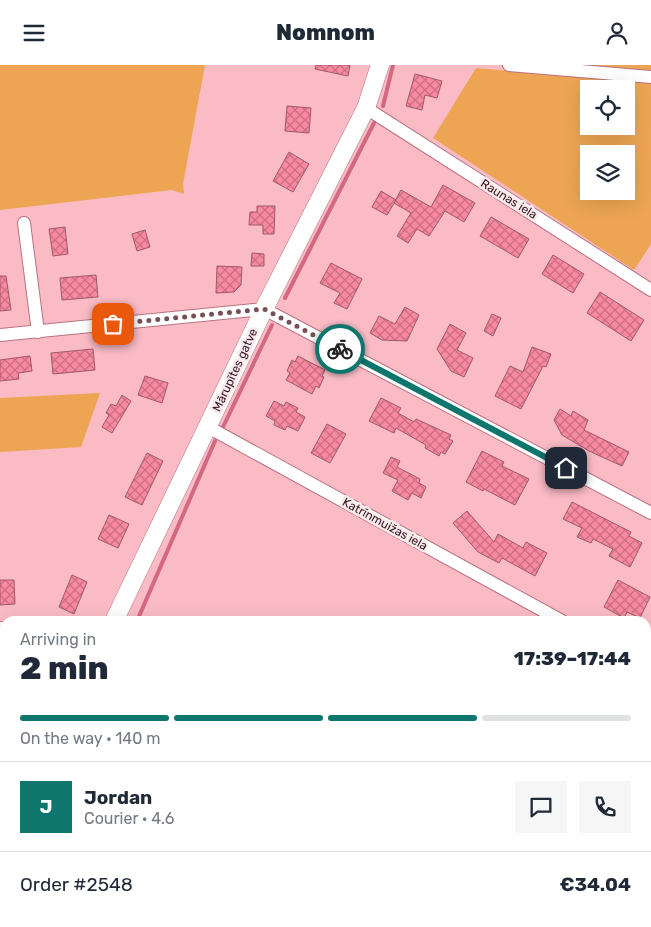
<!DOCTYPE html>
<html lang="en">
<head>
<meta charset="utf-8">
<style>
  :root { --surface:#fff; --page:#f6f6f7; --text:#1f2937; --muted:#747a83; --line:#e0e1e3; --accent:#0f766e }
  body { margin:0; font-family:Rubik,sans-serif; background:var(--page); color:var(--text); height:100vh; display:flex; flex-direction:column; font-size:19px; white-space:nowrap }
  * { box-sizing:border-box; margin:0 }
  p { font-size:16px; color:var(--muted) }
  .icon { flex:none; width:28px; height:28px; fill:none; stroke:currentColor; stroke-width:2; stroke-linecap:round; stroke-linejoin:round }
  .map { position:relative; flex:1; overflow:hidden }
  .details { position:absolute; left:0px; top:551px; width:651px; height:311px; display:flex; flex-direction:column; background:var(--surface); border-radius:15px 15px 0 0; box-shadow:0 5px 20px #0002 }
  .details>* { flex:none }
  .controls { position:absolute; left:580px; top:15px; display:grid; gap:10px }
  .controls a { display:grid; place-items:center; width:55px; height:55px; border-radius:0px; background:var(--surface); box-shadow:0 5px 20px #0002; font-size:25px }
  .pin { position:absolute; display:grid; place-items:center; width:42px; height:42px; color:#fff; margin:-21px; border-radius:10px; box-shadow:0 2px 8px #0006 }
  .courier { position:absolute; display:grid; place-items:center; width:50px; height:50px; margin:-25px; border:4px solid #0f766e; border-radius:50%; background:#fff; color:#222; box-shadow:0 1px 6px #0007 }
  .overview em { font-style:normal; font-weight:800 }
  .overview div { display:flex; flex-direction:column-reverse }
  .overview { display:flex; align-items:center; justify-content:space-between; height:85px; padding:0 20px }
  h1 { font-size:32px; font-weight:800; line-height:38px }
  .bar { display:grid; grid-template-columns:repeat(4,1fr); gap:8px 5px; align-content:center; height:60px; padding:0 20px }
  .bar i { height:6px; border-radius:4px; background:var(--line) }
  .bar .selected { background:var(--accent) }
  .bar p { grid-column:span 4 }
  .line { display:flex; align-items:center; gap:12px; padding:0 20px; border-top:1px solid var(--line) }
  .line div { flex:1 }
  .round { display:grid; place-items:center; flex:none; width:52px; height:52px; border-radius:0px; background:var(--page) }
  header { display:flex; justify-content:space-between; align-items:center; height:65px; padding:0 20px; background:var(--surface); font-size:22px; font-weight:800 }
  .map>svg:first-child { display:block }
  .grass { fill:#eda553; fill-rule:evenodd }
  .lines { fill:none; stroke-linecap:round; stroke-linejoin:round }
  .stream { stroke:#d46880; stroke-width:4 }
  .building { fill:url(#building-cross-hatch); stroke:#9f5967 }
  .street-casing { stroke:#ba7280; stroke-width:14 }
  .secondary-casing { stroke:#ba7280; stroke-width:19 }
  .street { stroke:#fff; stroke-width:12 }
  .secondary { stroke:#fff; stroke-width:18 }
  .done { stroke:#774f56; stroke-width:5; stroke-dasharray:0 9 }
  .route { stroke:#0f766e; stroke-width:6 }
  .labels { text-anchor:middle; stroke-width:5; stroke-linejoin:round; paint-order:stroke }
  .street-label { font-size:12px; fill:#31151b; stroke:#fbeaed }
</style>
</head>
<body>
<header><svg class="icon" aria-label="menu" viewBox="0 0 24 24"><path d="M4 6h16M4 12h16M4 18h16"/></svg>Nomnom<svg class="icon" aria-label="person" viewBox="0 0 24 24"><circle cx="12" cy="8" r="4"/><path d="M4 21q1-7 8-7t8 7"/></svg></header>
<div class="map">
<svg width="651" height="862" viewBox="0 0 651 862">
  <defs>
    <pattern id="building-cross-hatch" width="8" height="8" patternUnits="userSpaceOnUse" patternTransform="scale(1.25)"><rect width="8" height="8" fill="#f989a0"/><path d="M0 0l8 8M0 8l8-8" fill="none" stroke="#ca6f82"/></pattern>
  </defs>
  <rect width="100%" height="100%" fill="#fabbc5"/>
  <g class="grass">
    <polygon points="0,0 205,0 183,119 184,129 172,125 0,145"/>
    <polygon points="586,0 651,0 651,8 586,2"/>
    <path d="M476 3 651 18V179L634 205 433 73ZM589 24H626V61H589ZM589 89H626V126H589Z"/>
    <polygon points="100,328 81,382 0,387 0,333"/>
  </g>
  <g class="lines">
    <g class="stream">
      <polyline points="383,41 393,0"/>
      <polyline points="285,233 374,58"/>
      <polyline points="223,362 272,260"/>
      <polyline points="137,556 215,376"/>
      <polyline points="0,791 5,784"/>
      <polyline points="646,811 651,809"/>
      <polyline points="537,862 540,858"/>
    </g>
  </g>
  <g class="building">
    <polygon points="316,0 350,0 348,11 315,4"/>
    <polygon points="415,9 442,16 437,33 425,30 422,45 406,41"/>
    <polygon points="287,41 311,43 309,68 285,66"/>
    <polygon points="289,87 309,99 293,127 273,116"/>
    <polygon points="443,120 475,138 464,157 445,146 429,171 417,164 408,178 397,171 411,148 394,138 401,125 431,142"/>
    <polygon points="381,126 396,135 387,150 372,142"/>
    <polygon points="257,141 275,141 274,169 263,169 263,160 249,160 250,147 257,147"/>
    <polygon points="491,152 529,174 518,193 480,171"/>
    <polygon points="65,162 68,189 53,191 49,164"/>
    <polygon points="145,165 150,182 137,186 132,169"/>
    <polygon points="252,188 264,189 264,201 251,201"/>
    <polygon points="553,190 584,209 573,228 542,209"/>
    <polygon points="331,198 362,214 347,244 334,238 340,228 320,218"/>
    <polygon points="217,201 242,202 241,220 234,227 216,228"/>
    <polygon points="96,210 98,232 62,235 60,213"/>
    <polygon points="0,211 6,211 11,245 0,246"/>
    <polygon points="600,227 644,255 631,276 587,248"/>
    <polygon points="405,242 419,250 407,276 382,275 370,268 379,251 395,259"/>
    <polygon points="492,249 501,253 493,271 484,266"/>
    <polygon points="450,259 466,268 457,285 473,293 464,312 451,306 437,284"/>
    <polygon points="532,282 551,289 546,302 543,301 521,344 495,331 510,301 523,307"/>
    <polygon points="93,284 95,305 53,309 51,288"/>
    <polygon points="30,291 32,306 18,308 19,314 0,316 0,295"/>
    <polygon points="298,291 325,305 322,311 324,312 319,323 316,321 312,329 286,315 290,308 287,306 292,295 295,297"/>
    <polygon points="145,311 168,318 162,338 138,330"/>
    <polygon points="122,330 131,336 112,368 102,362 109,350 106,348 111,339 116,341"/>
    <polygon points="381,333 401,343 398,348 414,357 416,354 451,370 449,374 453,376 445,389 441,387 439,391 425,383 426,380 396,363 394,368 369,356"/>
    <polygon points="274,336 284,341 286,337 298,343 296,347 305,352 298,366 287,361 285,365 274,360 275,356 266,351"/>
    <polygon points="560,344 571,351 573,346 588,355 584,365 629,387 622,401 589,386 562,370 554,355"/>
    <polygon points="327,359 346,369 330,398 311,388"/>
    <polygon points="482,386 504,397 502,401 529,414 515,440 484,424 483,426 466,417"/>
    <polygon points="147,388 163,396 142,440 125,432"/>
    <polygon points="391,392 400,396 397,402 420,414 419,418 426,422 421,433 412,428 408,435 392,426 398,415 383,408"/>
    <polygon points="572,437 631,467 629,471 642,478 630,502 609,491 613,484 593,474 591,478 577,472 582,463 563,454"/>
    <polygon points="467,446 494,477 498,469 523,483 526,477 547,488 535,511 502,493 499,498 478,487 453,458"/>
    <polygon points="109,450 129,459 118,483 98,474"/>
    <polygon points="72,510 87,517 74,549 59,542"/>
    <polygon points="0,515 14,515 15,539 0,540"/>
    <polygon points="618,515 650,532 640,553 627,547 624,553 604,542"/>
  </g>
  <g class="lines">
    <defs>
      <g id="street">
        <polyline points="509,0 651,12"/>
        <polyline points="366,43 651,225"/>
        <polyline points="24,158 38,267"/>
        <polyline points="0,270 264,244 651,448"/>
        <polyline points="208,362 562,556"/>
        <polyline points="0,563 5,564"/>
      </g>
      <g id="secondary">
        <polyline points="114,556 264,244 366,43 380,0"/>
        <polyline points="0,760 5,753"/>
      </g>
    </defs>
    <use href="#street" class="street-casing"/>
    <use href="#secondary" class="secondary-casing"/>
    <use href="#street" class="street"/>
    <use href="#secondary" class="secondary"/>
  </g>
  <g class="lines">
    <polyline class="done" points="113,259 264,244 340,284"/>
    <polyline class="route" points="340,284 566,403"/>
  </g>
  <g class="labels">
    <g class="street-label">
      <text transform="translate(509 134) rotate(32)" y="4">Raunas iela</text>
      <text transform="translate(235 305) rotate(-65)" y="4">Mārupītes gatve</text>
      <text transform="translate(385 459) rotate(29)" y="4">Katrīnmuižas iela</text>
    </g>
  </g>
</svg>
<div class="controls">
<a><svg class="icon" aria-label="locate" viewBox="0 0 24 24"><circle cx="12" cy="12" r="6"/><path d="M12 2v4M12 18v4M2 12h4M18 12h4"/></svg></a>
<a><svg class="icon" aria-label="layers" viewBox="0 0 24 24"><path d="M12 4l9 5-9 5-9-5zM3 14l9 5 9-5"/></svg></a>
</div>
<div class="pin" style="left:113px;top:259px;background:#ea580c"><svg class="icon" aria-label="bag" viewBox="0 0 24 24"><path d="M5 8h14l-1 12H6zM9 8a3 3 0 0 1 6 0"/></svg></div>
<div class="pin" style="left:566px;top:403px;background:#1f2937"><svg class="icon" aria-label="home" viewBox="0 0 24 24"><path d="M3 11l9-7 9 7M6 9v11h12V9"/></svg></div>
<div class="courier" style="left:340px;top:284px"><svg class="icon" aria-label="bike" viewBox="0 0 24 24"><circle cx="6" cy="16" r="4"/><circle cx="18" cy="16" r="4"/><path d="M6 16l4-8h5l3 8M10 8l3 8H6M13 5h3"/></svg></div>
<section class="details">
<div class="overview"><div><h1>2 min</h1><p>Arriving in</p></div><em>17:39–17:44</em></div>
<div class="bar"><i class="selected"></i><i class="selected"></i><i class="selected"></i><i></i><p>On the way · 140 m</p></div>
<div class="line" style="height:90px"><b class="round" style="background:var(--accent);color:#fff">J</b><div><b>Jordan</b><p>Courier · 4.6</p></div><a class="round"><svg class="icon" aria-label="chat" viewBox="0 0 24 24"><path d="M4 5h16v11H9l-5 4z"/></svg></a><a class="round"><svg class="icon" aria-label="phone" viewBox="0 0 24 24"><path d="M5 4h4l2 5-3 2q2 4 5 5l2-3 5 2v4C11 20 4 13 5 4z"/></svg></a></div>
<div class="line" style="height:65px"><div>Order #2548</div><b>€34.04</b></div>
</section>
</div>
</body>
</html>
